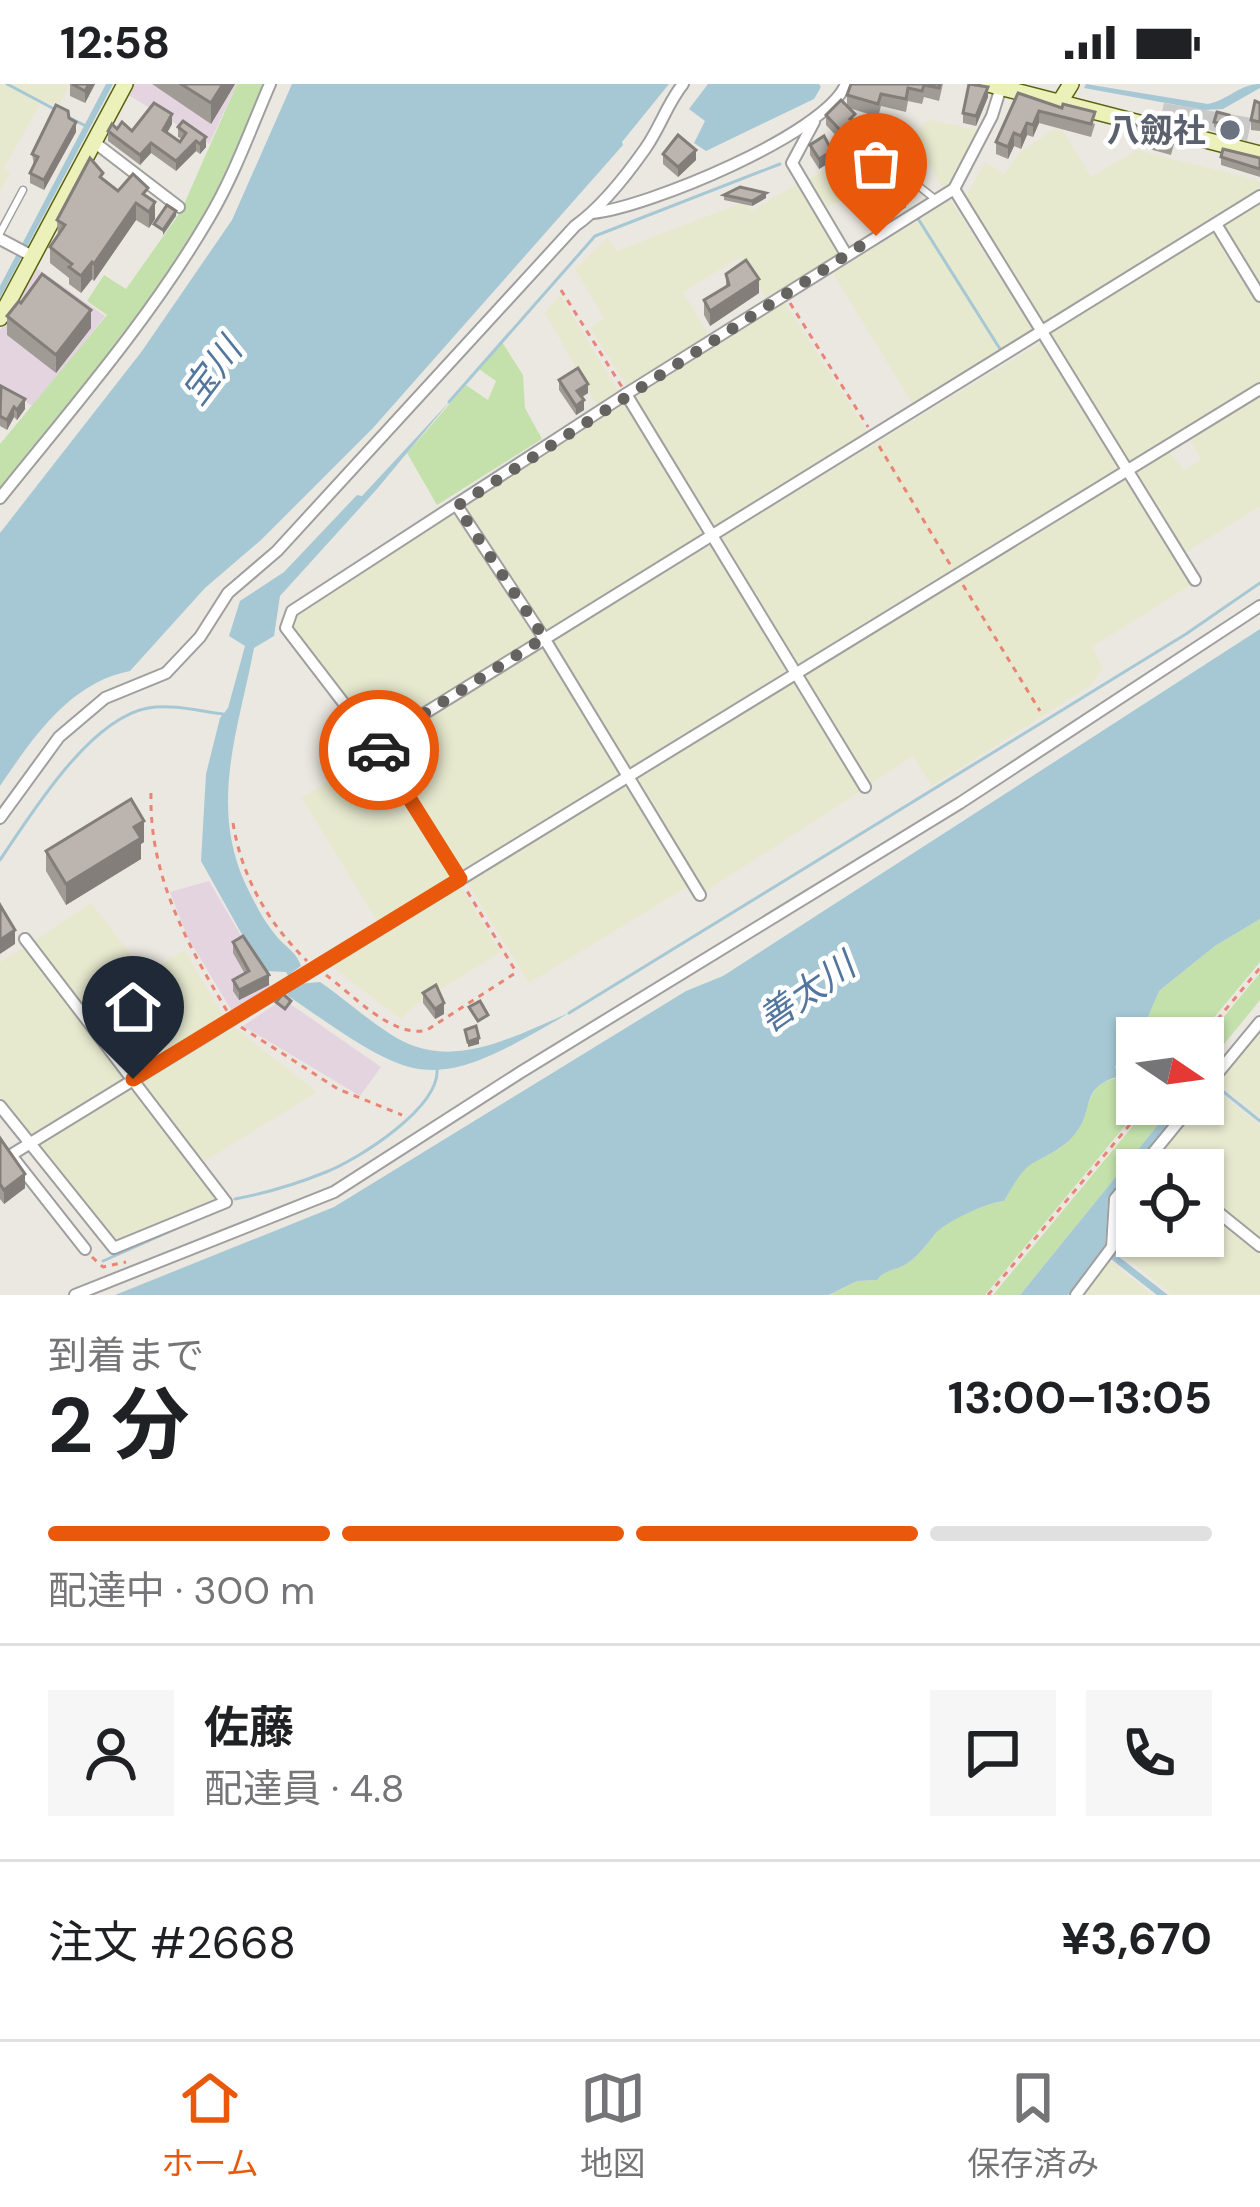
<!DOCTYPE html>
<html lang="ja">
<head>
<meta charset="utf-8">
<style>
  :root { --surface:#fff; --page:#f6f6f6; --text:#202124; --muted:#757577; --line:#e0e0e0; --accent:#ea580c }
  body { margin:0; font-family:"DM Sans","Noto Sans JP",sans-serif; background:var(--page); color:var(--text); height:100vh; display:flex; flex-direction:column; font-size:45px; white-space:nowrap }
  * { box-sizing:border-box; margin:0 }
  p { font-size:39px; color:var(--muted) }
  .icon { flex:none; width:66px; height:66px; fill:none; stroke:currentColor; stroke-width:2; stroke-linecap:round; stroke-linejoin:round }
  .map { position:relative; height:1211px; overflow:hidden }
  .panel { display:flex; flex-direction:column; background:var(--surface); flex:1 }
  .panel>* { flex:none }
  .needle { width:78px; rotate:103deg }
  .buttons { position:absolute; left:1116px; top:933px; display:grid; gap:24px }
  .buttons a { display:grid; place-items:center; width:108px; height:108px; border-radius:0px; background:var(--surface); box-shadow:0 3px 9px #0004; font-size:60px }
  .pin { position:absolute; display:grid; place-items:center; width:102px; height:102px; color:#fff; margin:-123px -51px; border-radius:50% 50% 50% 0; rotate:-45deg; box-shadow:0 0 12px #0007 }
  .pin .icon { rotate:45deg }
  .courier { position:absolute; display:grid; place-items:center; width:120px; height:120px; margin:-60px; border:9px solid #ea580c; border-radius:50%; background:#fff; color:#222; box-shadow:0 3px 15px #0007 }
  .headline em { font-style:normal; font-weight:700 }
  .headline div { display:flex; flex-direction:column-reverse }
  .headline { display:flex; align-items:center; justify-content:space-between; height:204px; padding:0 48px }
  h1 { font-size:78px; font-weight:700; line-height:90px }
  .bar { display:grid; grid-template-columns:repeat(4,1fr); gap:18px 12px; align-content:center; height:144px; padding:0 48px }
  .bar i { height:15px; border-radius:9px; background:var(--line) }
  .bar .active { background:var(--accent) }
  .bar p { grid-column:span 4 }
  .line { display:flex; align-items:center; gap:30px; padding:0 48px; border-top:3px solid var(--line) }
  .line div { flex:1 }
  .round { display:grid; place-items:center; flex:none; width:126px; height:126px; border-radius:0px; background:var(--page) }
  .status { display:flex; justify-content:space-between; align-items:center; height:84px; padding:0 60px; background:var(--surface); direction:ltr }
  .status svg { height:33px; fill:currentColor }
  .tabs { display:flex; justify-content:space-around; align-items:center; height:168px; border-top:3px solid var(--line); background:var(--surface); font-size:33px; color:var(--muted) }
  .tabs a { display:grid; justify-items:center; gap:6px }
  .tabs .active { color:var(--accent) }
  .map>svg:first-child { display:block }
  .industrial { fill:#e4d4e0 }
  .religious { fill:#c9c9c9 }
  .farmland { fill:#e6e9ce }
  .grass { fill:#c4e1ac }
  .water { fill:#a6c8d5 }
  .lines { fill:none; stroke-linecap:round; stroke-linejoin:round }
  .stream { stroke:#a6c8d5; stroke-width:3 }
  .lane-casing { stroke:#9f9f9f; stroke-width:9 }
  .street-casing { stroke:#9f9f9f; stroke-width:14 }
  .secondary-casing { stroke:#586310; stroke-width:18 }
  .path { stroke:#e98575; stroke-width:3; stroke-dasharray:6 6; stroke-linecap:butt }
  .lane { stroke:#fff; stroke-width:6 }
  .street { stroke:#fff; stroke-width:10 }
  .secondary { stroke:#ecf1ba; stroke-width:15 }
  .wall { fill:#a19b96 }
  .shaded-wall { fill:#837e7a }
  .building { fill:#bbb4af; stroke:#837e7a; stroke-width:3 }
  .done { stroke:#646360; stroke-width:12; stroke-dasharray:0 21.6 }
  .route { stroke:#ea580c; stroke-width:15 }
  .worship-dot { fill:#6b7280; stroke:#fff; stroke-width:4.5 }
  .labels { text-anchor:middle; stroke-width:9; stroke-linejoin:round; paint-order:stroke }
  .worship-label { font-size:33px; font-weight:bold; fill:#5b616d; stroke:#fff; text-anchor:end }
  .water-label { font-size:36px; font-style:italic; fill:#53769f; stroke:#fff }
</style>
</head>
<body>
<div class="status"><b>12:58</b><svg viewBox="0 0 49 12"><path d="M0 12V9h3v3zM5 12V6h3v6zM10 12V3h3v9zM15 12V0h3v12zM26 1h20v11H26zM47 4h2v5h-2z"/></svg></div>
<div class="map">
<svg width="1260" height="1211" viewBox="0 0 1260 1211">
  <rect width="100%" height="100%" fill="#ebe8e1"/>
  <g class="industrial">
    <polygon points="130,0 237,0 209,60 125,9"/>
    <polygon points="34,182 105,232 34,323 0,302 0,247"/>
    <polygon points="209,797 271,903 233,929 187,852 170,808"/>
    <polygon points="283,915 381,983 360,1012 243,942"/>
  </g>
  <polygon class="religious" points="1164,19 1252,34 1247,57 1161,32"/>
  <g class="farmland">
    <polygon points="0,0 70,0 58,23 42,16 4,84 10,89 0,107"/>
    <polygon points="929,36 979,46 952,98 943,104 911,52"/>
    <polygon points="1054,45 1063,47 1091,93 1137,66 1259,97 1260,109 1044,241 964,116 985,78 1004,90 1020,68"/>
    <polygon points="834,80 853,111 825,124 808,96"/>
    <polygon points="799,99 840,169 767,215 740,173 683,208 709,251 627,302 590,244 604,234 575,185 607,154 617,167 744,118 751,127"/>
    <polygon points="1260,115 1260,203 1221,139"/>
    <polygon points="951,116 1033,246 913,321 833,189"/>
    <polygon points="1216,145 1260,217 1260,299 1128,381 1050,249"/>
    <polygon points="560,211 618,307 597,321 545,229"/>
    <polygon points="785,219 869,350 711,448 631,312"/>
    <polygon points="1040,259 1119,384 795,583 719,455"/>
    <polygon points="1260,311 1260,422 1183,470 1132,389 1169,367 1184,387 1201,375 1189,353"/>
    <polygon points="623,315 706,449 544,551 463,428 464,423"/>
    <polygon points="1124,394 1192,500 1092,563 1103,584 1090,602 932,702 913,672 869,701 802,590"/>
    <polygon points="452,430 459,431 540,552 374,655 291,545 293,531"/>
    <polygon points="712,460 790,585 627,686 550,559"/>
    <polygon points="545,562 622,688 460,789 382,660"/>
    <polygon points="796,594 864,705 703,809 633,693"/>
    <polygon points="376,667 453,794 377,837 302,714"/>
    <polygon points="625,698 690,801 529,899 466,797"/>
    <polygon points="460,802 501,868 412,923 401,935 330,881"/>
    <polygon points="91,819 146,890 184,866 223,932 137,988 131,987 32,858"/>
    <polygon points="25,863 124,990 122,997 29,1052 0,1014 0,878"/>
    <polygon points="234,943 317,1008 200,1080 141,996"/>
    <polygon points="1260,946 1260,1033 1216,998"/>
    <polygon points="132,1002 219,1116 115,1160 36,1061"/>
    <polygon points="1212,1003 1260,1041 1260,1155 1203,1110 1203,1086 1173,1086 1160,1076 1159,1067 1198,1020 1203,1020"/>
    <polygon points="1137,1094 1137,1152 1203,1152 1203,1121 1260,1167 1260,1211 1172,1211 1117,1166 1120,1115"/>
    <polygon points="1109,1176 1152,1211 1082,1211"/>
  </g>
  <g class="grass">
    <path d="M237 0H266C245 48 225 97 199 142 143 238 70 323 0 409V360L107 231 87 217 104 191 126 205 181 127Z"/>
    <polygon points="502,258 523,291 525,324 542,355 437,421 407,369 466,301 488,316 496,297 479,285"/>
    <path d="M1260 835V878L1197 954H1137V1020H1143L985 1211H830L857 1197 877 1196C891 1180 895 1189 909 1178 920 1170 927 1160 935 1150 946 1137 986 1119 1004 1117 1012 1104 1021 1085 1034 1078 1048 1071 1064 1064 1074 1051 1093 1030 1082 999 1119 994L1117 975 1159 907 1215 862Z"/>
    <polygon points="1260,889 1260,916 1203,986 1203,958"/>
    <polygon points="1151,1020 1175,1020 1020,1211 993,1211"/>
  </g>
  <g class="water">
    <polygon points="106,0 113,0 0,214 0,202"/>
    <path d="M292 0H669L622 58 623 61 373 344 261 456 205 504 130 587C70 598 32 655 0 702V449L142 267 232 136Z"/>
    <polygon points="708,0 819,0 821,3 814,15 706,67 694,59 705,37 689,25"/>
    <path d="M1086 0 1208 20C1228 16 1240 0 1260 0V4L1223 25 1204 26 1084 4Z"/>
    <path d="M451 316 377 405 280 512 274 552 254 564C239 644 209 719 245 799 254 818 264 838 278 854 287 864 297 869 301 882L291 889 298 900 320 898C347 916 385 952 414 962 466 981 523 948 569 929 427 1013 419 1002 287 911L294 903 286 888 265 887 258 879 201 777 206 690 220 634 228 624 245 562 229 552 240 517 284 488 357 411 362 412Z"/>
    <path d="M1260 545V835L1215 862 1159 907 1146 937 1115 983 1120 992C1078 1004 1096 1024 1075 1050 1065 1063 1048 1071 1035 1078 1021 1085 1012 1104 1004 1117 988 1118 945 1138 935 1150 927 1160 920 1170 909 1178 897 1188 889 1182 877 1196L857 1197 829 1211H115L334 1123 686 907 723 892Z"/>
    <polygon points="1175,1020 1186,1020 1108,1113 1105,1162 1168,1211 1157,1211 1102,1168 1068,1211 1020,1211"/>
  </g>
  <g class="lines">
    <g class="stream">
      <polyline points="7,0 56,26"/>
      <polyline points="70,34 84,41"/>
      <polyline points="917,133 1000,265"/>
      <polyline points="449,318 595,152 780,80"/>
      <path d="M0 776C32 729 89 635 148 624 172 620 199 627 223 630"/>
      <polyline points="569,929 1186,550 1260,499"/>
      <polyline points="1215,1001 1260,1037"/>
      <path d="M235 1115C266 1109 297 1100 326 1088 359 1075 441 1023 437 984"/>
      <polyline points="103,1177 198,1135"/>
    </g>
    <defs>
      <g id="lane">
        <polyline points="873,66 935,115"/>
        <polyline points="0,149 23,106"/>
      </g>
      <g id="street">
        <polyline points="814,38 792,79 846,170"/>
        <polyline points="94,58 179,123"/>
        <polyline points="954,105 1195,496"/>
        <path d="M592 129C646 124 826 50 846 0"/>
        <polyline points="1216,140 1260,212"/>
        <polyline points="0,155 32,172"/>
        <polyline points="626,310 865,703"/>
        <path d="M0 414C73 323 150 235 209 134 234 92 251 44 270 0"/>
        <polyline points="457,422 544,554 700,811"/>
        <polyline points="375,660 1260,112"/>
        <path d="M0 734 59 653 105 614 166 589 200 553 228 509 277 467 575 142C602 123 626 92 645 65 660 44 667 20 683 0"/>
        <polyline points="460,795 375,660 286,544 292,527 626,310 954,105 992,32 1001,3"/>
        <polyline points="1203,1007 1260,938"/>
        <polyline points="0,1022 114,1164 226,1118 25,855"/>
        <polyline points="1149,1073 1165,1086"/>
        <polyline points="1139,1086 1193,1020"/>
        <polyline points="1203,1116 1260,1162"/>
        <polyline points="85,1165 11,1071 1260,305"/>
        <polyline points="75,1211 334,1108 521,988 960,719 1260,522"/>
        <polyline points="1076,1211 1112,1163 1115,1115 1137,1088"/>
      </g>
      <g id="secondary">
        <polyline points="988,0 1260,70"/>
        <polyline points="1061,16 1071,0"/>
        <polyline points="0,234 125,0"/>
      </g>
    </defs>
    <use href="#lane" class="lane-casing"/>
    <use href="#street" class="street-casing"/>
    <use href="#secondary" class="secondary-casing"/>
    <g class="path">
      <polyline points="561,206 622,303"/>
      <polyline points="790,219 868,343"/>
      <polyline points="879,362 951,482"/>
      <polyline points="963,501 1040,627"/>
      <path d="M151 709C149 791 186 858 227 927"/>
      <path d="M233 739C242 794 268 839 307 877"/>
      <path d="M326 891C352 910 393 955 427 946L514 890 515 886 467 807"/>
      <polyline points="241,943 338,1005 402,1031"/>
      <polyline points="1202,954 1260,884"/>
      <polyline points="92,1173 103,1183 126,1178"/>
      <polyline points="988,1211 1147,1020"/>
    </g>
    <use href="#lane" class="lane"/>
    <use href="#street" class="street"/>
    <use href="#secondary" class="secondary"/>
  </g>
  <g class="wall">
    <polygon points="70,0 95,0 85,19 70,12"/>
    <polygon points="152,0 235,0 211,40"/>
    <polygon points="851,0 943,0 939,17 924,13 922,20 908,17 906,28 881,22 878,33 849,24 860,51 853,60 845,54 841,57 826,41 826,31 847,22 847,11"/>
    <polygon points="1018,9 1095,40 1091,53 1039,39 1033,53 1027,51 1021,65 1014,62 1008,75 996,70 996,58"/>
    <polygon points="988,13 976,42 963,39 963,29"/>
    <polygon points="1260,19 1260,47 1251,46 1251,36"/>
    <polygon points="69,34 76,48 44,106 30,99 30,89 34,81 32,70"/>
    <polygon points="1229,36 1226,46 1214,43 1214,38"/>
    <polygon points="172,40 167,49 180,58 182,55 178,53 178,43 206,63 200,70 196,67 176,87 151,69 140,81 108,57 108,47 117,45 132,47"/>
    <polygon points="1131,51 1174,60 1171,71 1131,60"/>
    <polygon points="810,61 832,77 819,85 810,71"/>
    <polygon points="663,70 696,76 678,93 663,80"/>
    <polygon points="1221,73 1260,74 1260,93 1221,81"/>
    <polygon points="103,96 118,107 148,114 155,135 149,144 136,136 94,197 92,195 81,209 69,200 69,194 50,179 50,163 58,152 57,136"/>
    <polygon points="871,97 906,123 893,132 887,122 883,125 871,107"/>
    <polygon points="724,111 766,114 752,122 724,116"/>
    <polygon points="726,190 759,209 710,242 704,231 704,216 726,202"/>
    <polygon points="7,232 91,244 56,289 7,251"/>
    <polygon points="559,296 588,309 582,313 584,326 576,331 559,306"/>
    <polygon points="0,304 25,325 17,336 14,333 7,346 0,342"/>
    <polygon points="144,758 141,760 141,775 66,821 46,787 46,767"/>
    <polygon points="233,858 269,901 239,916 233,907 233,896 245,890 233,869"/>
    <polygon points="423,909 444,930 435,935 423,919"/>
    <polygon points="0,1054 25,1104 4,1120 0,1115"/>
  </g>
  <g class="shaded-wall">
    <polygon points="89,0 95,0 85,19 85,7"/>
    <polygon points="223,0 235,0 211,40 211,19"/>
    <polygon points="988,3 988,13 976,42 976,32"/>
    <polygon points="1039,27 1039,39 1033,53 1033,41"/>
    <polygon points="172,30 172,40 163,56 163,46"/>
    <polygon points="76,38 76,48 44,106 44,96"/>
    <polygon points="1027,39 1027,51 1021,65 1021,52"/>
    <polygon points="860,41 860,51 853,60 853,50"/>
    <polygon points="1014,49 1014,62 1008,75 1008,63"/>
    <polygon points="206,53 206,63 200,70 200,60"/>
    <polygon points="196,57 196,67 176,87 176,77"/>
    <polygon points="151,59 151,69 140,81 140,71"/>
    <polygon points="696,66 696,76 678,93 678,83"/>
    <polygon points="832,67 832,77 819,85 819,75"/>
    <polygon points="766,109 766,114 752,122 752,117"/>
    <polygon points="906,113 906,123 893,132 893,122"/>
    <polygon points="155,118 155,135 149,144 149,128"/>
    <polygon points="136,119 136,136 94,197 94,180"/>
    <polygon points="176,127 176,132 163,151 163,146"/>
    <polygon points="92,178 92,195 81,209 81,192"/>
    <polygon points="759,195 759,209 710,242 710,227"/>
    <polygon points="91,226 91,244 56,289 56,271"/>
    <polygon points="588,300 588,309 577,316 577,307"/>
    <polygon points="25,315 25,325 17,336 17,326"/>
    <polygon points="584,316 584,326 576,331 576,322"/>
    <polygon points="14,323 14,333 7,346 7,336"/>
    <polygon points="144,737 144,758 141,760 141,775 66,821 66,800 134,743"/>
    <polygon points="15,846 15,860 0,870 0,856"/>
    <polygon points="269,891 269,901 239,916 239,906"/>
    <polygon points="444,919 444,930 435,935 435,925"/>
    <polygon points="479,954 479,960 468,963 468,958"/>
    <polygon points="25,1090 25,1104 4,1120 4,1106"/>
  </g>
  <g class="building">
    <polygon points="72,0 89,0 85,7"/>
    <polygon points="181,0 223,0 211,19"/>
    <polygon points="851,0 940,0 939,4 924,1 922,7 908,4 906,15 881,10 878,20 847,11"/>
    <polygon points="969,0 988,3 976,32 963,29"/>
    <polygon points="1018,9 1062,24 1063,20 1095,28 1091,40 1039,27 1033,41 1027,39 1021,52 1014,49 1008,63 996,58"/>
    <polygon points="841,16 855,30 850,35 860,41 853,50 845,44 841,47 826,31"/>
    <polygon points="1255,17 1260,19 1260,38 1251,36"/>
    <polygon points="154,19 172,30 163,46 180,58 186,49 178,43 183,37 206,53 200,60 196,57 176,77 151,59 140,71 108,47 112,40 117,45 122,38 132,47"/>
    <polygon points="56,21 68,27 69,34 76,38 44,96 30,89 38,73 32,70"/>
    <polygon points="1217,28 1229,31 1226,41 1214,38"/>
    <polygon points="1133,40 1174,51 1171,61 1131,51"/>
    <polygon points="678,51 696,66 678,83 663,70"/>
    <polygon points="824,52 832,67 819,75 810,61"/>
    <polygon points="1223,65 1260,74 1260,85 1221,73"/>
    <polygon points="90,74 103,89 100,93 118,107 133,90 148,104 143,110 155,118 149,128 136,119 94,180 92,178 81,192 69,183 72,180 50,163 65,141 57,136"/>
    <polygon points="891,88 906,113 893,122 887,112 883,115 871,97"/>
    <polygon points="740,103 766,109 752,117 724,111"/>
    <polygon points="167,121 176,127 163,146 154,140"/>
    <polygon points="746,176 759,195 710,227 704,216 729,201 726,190"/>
    <polygon points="42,190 91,226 56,271 7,232 19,217 21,219"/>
    <polygon points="578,284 588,300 577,307 584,316 576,322 559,296"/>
    <polygon points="1,302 25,315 17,326 14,323 7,336 0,332"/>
    <polygon points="131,715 144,737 134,743 141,754 66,800 46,767"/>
    <polygon points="0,821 15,846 0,856"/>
    <polygon points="243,852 269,891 239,906 233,896 249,887 233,858"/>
    <polygon points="436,901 444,919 435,925 423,909"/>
    <polygon points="283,910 291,917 285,925 276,918"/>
    <polygon points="480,917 488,931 478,937 469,923"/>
    <polygon points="476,942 479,954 468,958 465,946"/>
    <polygon points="0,1054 25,1090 4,1106 0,1100"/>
  </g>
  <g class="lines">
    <polyline class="done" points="379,666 376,660 544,554 457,422 876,152"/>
    <polyline class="route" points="133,995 460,795 379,666"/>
  </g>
  <circle class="worship-dot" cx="1230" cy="46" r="12"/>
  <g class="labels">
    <g class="worship-label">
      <text x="1206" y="58">八劔社</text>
    </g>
    <g class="water-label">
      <text transform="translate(211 287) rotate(-53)" y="13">宝川</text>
      <text transform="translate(806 908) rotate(-35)" y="13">善太川</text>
    </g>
  </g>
</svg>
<div class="buttons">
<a><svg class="needle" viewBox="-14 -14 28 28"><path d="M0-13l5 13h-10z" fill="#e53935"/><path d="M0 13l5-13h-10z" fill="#757577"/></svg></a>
<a><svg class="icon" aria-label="locate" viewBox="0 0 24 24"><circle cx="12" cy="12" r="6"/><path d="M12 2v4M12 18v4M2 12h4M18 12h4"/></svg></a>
</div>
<div class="pin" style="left:876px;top:152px;background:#ea580c"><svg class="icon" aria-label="bag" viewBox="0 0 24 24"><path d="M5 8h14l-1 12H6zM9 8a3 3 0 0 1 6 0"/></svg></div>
<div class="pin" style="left:133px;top:995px;background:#1f2937"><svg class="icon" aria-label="home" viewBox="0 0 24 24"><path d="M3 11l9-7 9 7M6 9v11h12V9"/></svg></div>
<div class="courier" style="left:379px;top:666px"><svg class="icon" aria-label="car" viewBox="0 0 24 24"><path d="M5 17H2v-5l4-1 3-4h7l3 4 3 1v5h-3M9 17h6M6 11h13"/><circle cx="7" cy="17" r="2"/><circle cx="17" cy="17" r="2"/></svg></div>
</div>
<section class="panel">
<div class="headline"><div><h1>2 分</h1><p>到着まで</p></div><em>13:00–13:05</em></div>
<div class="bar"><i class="active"></i><i class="active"></i><i class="active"></i><i></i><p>配達中 · 300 m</p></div>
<div class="line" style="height:216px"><a class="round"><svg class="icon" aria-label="person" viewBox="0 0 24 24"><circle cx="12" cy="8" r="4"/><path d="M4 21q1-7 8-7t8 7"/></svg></a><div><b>佐藤</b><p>配達員 · 4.8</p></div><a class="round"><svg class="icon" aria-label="chat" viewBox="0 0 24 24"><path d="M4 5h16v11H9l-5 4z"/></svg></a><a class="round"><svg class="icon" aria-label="phone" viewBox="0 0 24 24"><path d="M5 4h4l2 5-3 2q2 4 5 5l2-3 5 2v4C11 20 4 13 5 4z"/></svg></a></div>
<div class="line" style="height:156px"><div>注文 #2668</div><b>¥3,670</b></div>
</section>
<nav class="tabs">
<a class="active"><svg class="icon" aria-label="home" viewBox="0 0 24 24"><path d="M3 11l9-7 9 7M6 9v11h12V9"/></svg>ホーム</a>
<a><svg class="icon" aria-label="map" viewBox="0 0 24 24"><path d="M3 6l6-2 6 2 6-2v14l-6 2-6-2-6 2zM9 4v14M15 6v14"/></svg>地図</a>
<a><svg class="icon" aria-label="saved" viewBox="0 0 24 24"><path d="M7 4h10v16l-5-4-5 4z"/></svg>保存済み</a>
</nav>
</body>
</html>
